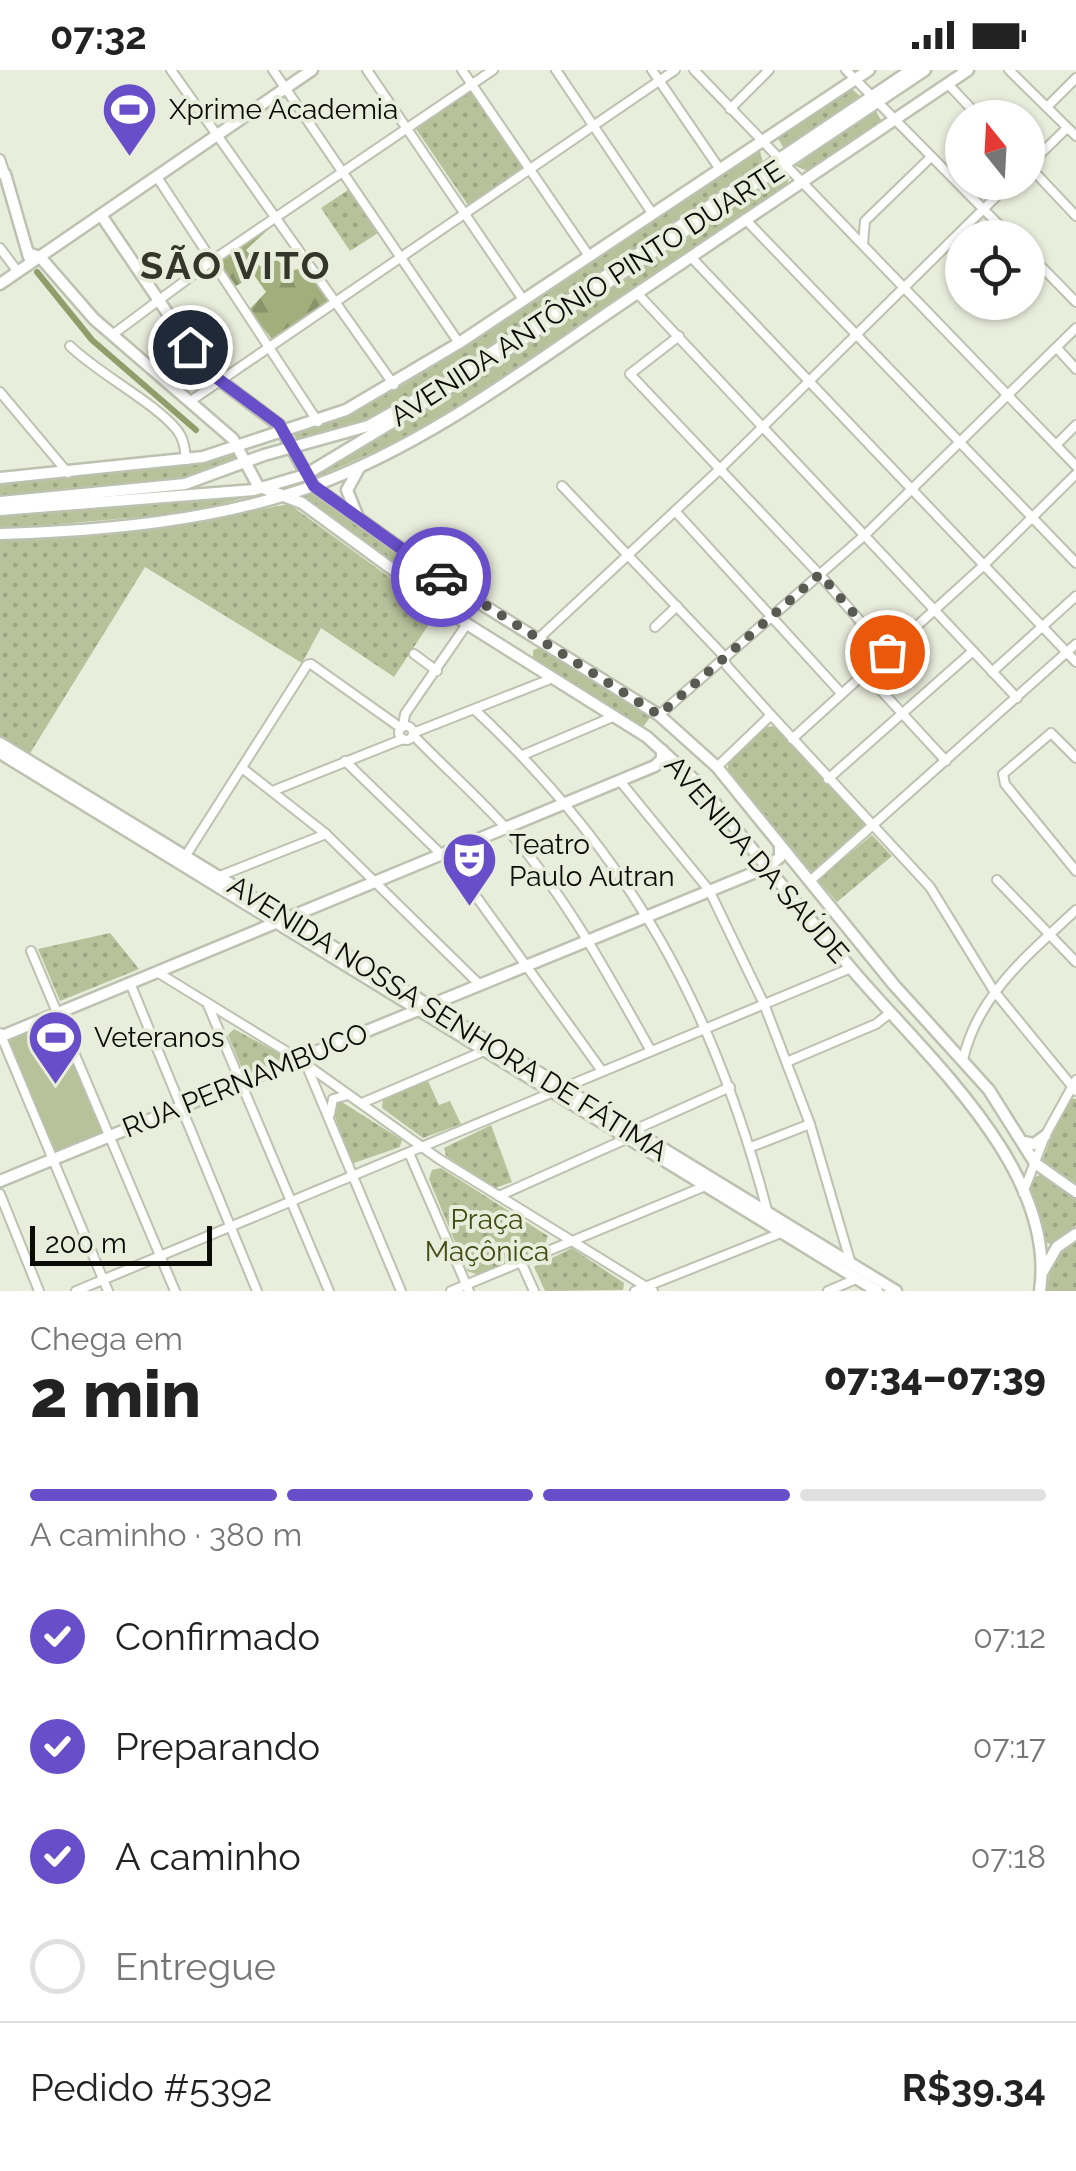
<!DOCTYPE html>
<html lang="pt">
<head>
<meta charset="utf-8">
<style>
  :root { --surface:#fff; --page:#f6f6f6; --text:#222; --muted:#767676; --line:#e0e0e0; --accent:#684fc9 }
  body { margin:0; font-family:Raleway,sans-serif; background:var(--page); color:var(--text); height:100vh; display:flex; flex-direction:column; font-size:38px; white-space:nowrap }
  * { box-sizing:border-box; margin:0 }
  p { font-size:32px; color:var(--muted) }
  .icon { flex:none; width:55px; height:55px; fill:none; stroke:currentColor; stroke-width:2; stroke-linecap:round; stroke-linejoin:round }
  .map { position:relative; height:1221px; overflow:hidden }
  .sheet { display:flex; flex-direction:column; background:var(--surface); flex:1 }
  .sheet>* { flex:none }
  .needle { width:65px; rotate:342deg }
  .buttons { position:absolute; left:945px; top:30px; display:grid; gap:20px }
  .buttons a { display:grid; place-items:center; width:100px; height:100px; border-radius:50%; background:var(--surface); box-shadow:0 2px 8px #0004; font-size:50px }
  .scale { position:absolute; left:30px; bottom:25px; width:182px; box-sizing:border-box; padding-left:10px; border:5px solid #0b0c07; border-top:0; font-size:28px; line-height:35px; white-space:nowrap; color:#0b0c07; -webkit-text-stroke:8px #e9eddc; paint-order:stroke }
  .pin { position:absolute; display:grid; place-items:center; width:85px; height:85px; color:#fff; margin:-42px; border:5px solid #fff; border-radius:50%; box-shadow:0 2px 10px #0007 }
  .courier { position:absolute; display:grid; place-items:center; width:100px; height:100px; margin:-50px; border:8px solid #684fc9; border-radius:50%; background:#fff; color:#222; box-shadow:0 2px 12px #0007 }
  .summary em { font-style:normal; font-weight:800 }
  .summary div { display:flex; flex-direction:column-reverse }
  .summary { display:flex; align-items:center; justify-content:space-between; height:170px; padding:0 30px }
  h1 { font-size:65px; font-weight:800; line-height:75px }
  .bar { display:grid; grid-template-columns:repeat(4,1fr); gap:15px 10px; align-content:center; height:120px; padding:0 30px }
  .bar i { height:12px; border-radius:8px; background:var(--line) }
  .bar .active { background:var(--accent) }
  .bar p { grid-column:span 4 }
  .line { display:flex; align-items:center; gap:25px; padding:0 30px; border-top:2px solid var(--line) }
  .line div { flex:1 }
  ol { padding:0 30px; list-style:none }
  li { display:flex; align-items:center; gap:30px; height:110px }
  li p { margin-inline-start:auto }
  li .icon { padding:10px; border-radius:50%; background:var(--accent); color:#fff; stroke-width:4 }
  li:last-child { color:var(--muted) }
  li i { width:55px; height:55px; border:5px solid var(--line); border-radius:50% }
  .status { display:flex; justify-content:space-between; align-items:center; height:70px; padding:0 50px; background:var(--surface); direction:ltr }
  .status svg { height:28px; fill:currentColor }
  .map>svg:first-child { display:block }
  .green { fill:url(#green-dots) }
  .forest { fill:url(#forest-firs) }
  .pitch { fill:#b7c19a }
  .lines { fill:none; stroke-linecap:round; stroke-linejoin:round }
  .canal { stroke:#919d6b; stroke-width:6 }
  .minor-casing { stroke:#bcc1b0; stroke-width:12 }
  .major-casing { stroke:#bcc1b0; stroke-width:15 }
  .minor { stroke:#fff; stroke-width:8 }
  .major { stroke:#fff; stroke-width:10 }
  .done { stroke:#595b52; stroke-width:10; stroke-dasharray:0 18 }
  .route { stroke:#684fc9; stroke-width:12 }
  .labels { text-anchor:middle; stroke-width:8; stroke-linejoin:round; paint-order:stroke }
  .poi-label { font-size:28px; fill:#0b0c07; stroke:#e9eddc; text-anchor:start }
  .street-label { font-size:28px; fill:#0b0c07; stroke:#e9eddc }
  .park-label { font-size:28px; fill:#434d14; stroke:#e9eddc }
  .district-label { font-size:38px; font-weight:bold; letter-spacing:2.5px; fill:#333628; stroke:#e9eddc }
</style>
</head>
<body>
<div class="status"><b>07:32</b><svg viewBox="0 0 49 12"><path d="M0 12V9h3v3zM5 12V6h3v6zM10 12V3h3v9zM15 12V0h3v12zM26 1h20v11H26zM47 4h2v5h-2z"/></svg></div>
<div class="map">
<svg width="1076" height="1221" viewBox="0 0 1076 1221">
  <defs>
    <pattern id="green-dots" width="8" height="8" patternUnits="userSpaceOnUse" patternTransform="scale(2.5)"><rect width="8" height="8" fill="#b7c19a"/><path d="M2 2h.1M6 6h.1" fill="none" stroke="#9ca583" stroke-width="1.8" stroke-linecap="round"/></pattern>
    <pattern id="forest-firs" width="22" height="20" patternUnits="userSpaceOnUse" patternTransform="scale(2.5)"><rect width="22" height="20" fill="#a2ae7c"/><path d="M5 1l3.5 6h-7zM16 11l3.5 6h-7z" fill="#8a946a"/></pattern>
  </defs>
  <rect width="100%" height="100%" fill="#e9eddc"/>
  <g class="green">
    <polygon points="851,18 862,28 784,79 778,68"/>
    <polygon points="471,20 523,98 468,135 416,59"/>
    <polygon points="875,39 882,52 809,102 796,96"/>
    <polygon points="760,81 763,93 452,306 379,348 296,369 294,365 348,345 405,314"/>
    <polygon points="784,104 789,109 785,117 466,333 381,379 315,408 334,391 776,106"/>
    <polygon points="348,120 378,163 350,181 321,138"/>
    <polygon points="236,383 237,387 185,410 0,429 0,412 137,401"/>
    <polygon points="314,421 450,520 451,524 444,528 430,520 304,429 305,423"/>
    <polygon points="259,424 187,443 0,459 0,443"/>
    <polygon points="289,434 437,542 394,607 321,558 302,593 145,497 29,685 0,667 0,471 189,453"/>
    <polygon points="539,578 651,646 643,657 533,589 533,580"/>
    <polygon points="776,656 864,753 864,759 813,802 805,798 728,703 728,694 765,657"/>
    <polygon points="872,765 892,786 837,832 818,810"/>
    <polygon points="110,863 139,899 60,931 38,879"/>
    <polygon points="234,959 280,984 280,988 245,1006 228,965"/>
    <polygon points="428,1011 439,1035 450,1031 461,1054 423,1068 382,1038 383,1029"/>
    <polygon points="1070,1028 1076,1029 1076,1115 1042,1092 1064,1031"/>
    <polygon points="337,1029 402,1070 400,1077 351,1094 332,1038"/>
    <polygon points="491,1055 512,1112 495,1118 446,1086 444,1078"/>
    <polygon points="441,1098 548,1166 544,1177 479,1205 467,1201 429,1109 432,1100"/>
    <polygon points="1040,1105 1076,1126 1076,1155 1052,1175 1044,1171 1030,1122 1033,1108"/>
    <polygon points="1076,1168 1076,1221 1046,1221 1052,1193"/>
    <polygon points="572,1178 624,1213 623,1220 545,1221 534,1197"/>
  </g>
  <polygon class="forest" points="276,152 246,180 260,196 277,190 291,201 305,197 330,229 272,269 249,240 266,222 254,205 236,216 217,191"/>
  <polygon class="pitch" points="56,948 104,1064 52,1084 7,968"/>
  <g class="lines">
    <polyline class="canal" points="37,202 92,270 196,360"/>
    <defs>
      <g id="minor">
        <polyline points="171,0 394,315"/>
        <polyline points="273,0 459,273"/>
        <polyline points="367,0 524,231"/>
        <polyline points="462,0 589,186"/>
        <polyline points="556,0 652,143"/>
        <polyline points="652,0 719,98"/>
        <polyline points="694,0 1076,396"/>
        <polyline points="846,0 1012,168"/>
        <polyline points="1009,0 1076,66"/>
        <polyline points="948,14 980,48"/>
        <polyline points="1047,37 1076,8"/>
        <polyline points="730,39 769,0"/>
        <polyline points="0,89 5,104"/>
        <polyline points="1028,95 1076,146"/>
        <polyline points="1028,96 1067,58"/>
        <polyline points="157,107 318,352"/>
        <polyline points="745,149 1076,493"/>
        <polyline points="863,174 865,151 931,87"/>
        <polyline points="0,178 18,202"/>
        <polyline points="1028,183 1076,232"/>
        <polyline points="691,187 1076,592"/>
        <polyline points="637,223 1017,628"/>
        <polyline points="112,265 213,190 493,0"/>
        <polyline points="679,266 630,304 820,505 887,582"/>
        <path d="M70 276C100 305 153 331 177 360 184 369 185 379 186 390"/>
        <polyline points="1057,278 1076,299"/>
        <polyline points="0,322 68,403"/>
        <polyline points="192,330 675,0"/>
        <polyline points="1056,375 1076,355"/>
        <polyline points="562,416 721,583 727,596 771,645 930,817 994,921 1076,1021"/>
        <polyline points="675,441 841,623"/>
        <polyline points="655,557 677,536"/>
        <polyline points="537,570 720,399 1011,112"/>
        <polyline points="414,584 437,601"/>
        <polyline points="864,602 946,691"/>
        <polyline points="992,602 1076,526"/>
        <path d="M475 640C631 786 715 939 768 1144"/>
        <polyline points="659,645 866,464 1076,258"/>
        <polyline points="403,656 405,644 467,554"/>
        <circle cx="406" cy="663" r="7"/>
        <polyline points="413,663 553,608"/>
        <path d="M413 665C443 696 476 725 505 757 565 824 607 903 651 981"/>
        <polyline points="792,669 983,496 1076,404"/>
        <polyline points="523,685 615,646"/>
        <polyline points="1076,688 1051,663 1003,704 1005,714 1076,801"/>
        <polyline points="345,691 441,784 478,829 602,1001"/>
        <polyline points="717,697 771,645"/>
        <polyline points="242,698 326,764 479,914"/>
        <polyline points="828,709 973,581"/>
        <polyline points="620,711 709,820 764,934 810,1054 851,1194"/>
        <polyline points="275,720 403,669"/>
        <polyline points="183,790 307,595 311,594 401,658"/>
        <polyline points="217,807 326,764"/>
        <polyline points="997,810 1076,892"/>
        <polyline points="810,811 1076,574"/>
        <polyline points="31,881 175,1221"/>
        <polyline points="157,902 297,988 439,1089 653,1221"/>
        <polyline points="130,913 257,1221"/>
        <polyline points="208,935 329,1221"/>
        <polyline points="0,963 108,1221"/>
        <path d="M963 990C977 925 1030 883 1076 840"/>
        <polyline points="789,991 876,954 890,943"/>
        <polyline points="308,999 401,1221"/>
        <polyline points="362,1033 484,981"/>
        <polyline points="330,1044 333,1029 348,1025"/>
        <polyline points="632,1061 730,1017"/>
        <polyline points="751,1077 810,1054"/>
        <polyline points="409,1083 469,1221"/>
        <polyline points="1023,1123 1045,1066 1076,1010"/>
        <polyline points="0,1124 39,1221"/>
        <polyline points="499,1126 626,1069"/>
        <polyline points="521,1192 534,1221"/>
        <polyline points="76,1221 851,898"/>
        <polyline points="451,1221 703,1117"/>
        <polyline points="635,1221 781,1163"/>
        <polyline points="828,1221 856,1209"/>
      </g>
      <g id="major">
        <polyline points="0,103 5,104 29,187"/>
        <polyline points="101,145 206,300 279,355 313,416 462,522 659,645 717,697 894,915 989,1020 1035,1093 1076,1122"/>
        <path d="M28 183 40 187 94 249 233 369 258 416 302 433 467 554 647 667 700 715C750 776 799 837 850 897 921 982 1058 1098 1040 1221"/>
        <polyline points="0,214 312,0"/>
        <polyline points="0,408 203,387 346,340 459,273 869,0"/>
        <polyline points="0,432 185,414 264,385 368,356 454,308 911,0"/>
        <polyline points="0,440 254,420 305,405 469,306 925,0"/>
        <polyline points="357,445 347,420 359,398"/>
        <path d="M0 464C103 461 215 451 313 416 426 375 525 299 624 232 738 154 854 78 968 0"/>
        <polyline points="0,673 896,1221"/>
        <polyline points="0,683 877,1221"/>
        <polyline points="0,967 655,696 662,689 662,680"/>
        <polyline points="1024,1072 1034,1074 1045,1066"/>
        <polyline points="0,1111 768,797 780,787 780,775"/>
        <polyline points="1042,1203 1057,1177 1076,1164"/>
      </g>
    </defs>
    <use href="#minor" class="minor-casing"/>
    <use href="#major" class="major-casing"/>
    <use href="#minor" class="minor"/>
    <use href="#major" class="major"/>
  </g>
  <g class="lines">
    <polyline class="done" points="441,507 659,645 820,504 887,582"/>
    <polyline class="route" points="190,277 206,300 279,354 314,416 441,507"/>
  </g>
  <defs>
    <symbol id="stadium-pin" viewBox="-11 -11 22 30"><path d="M0 17L-7.5 6A9.5 9.5 0 1 1 7.5 6Z" fill="#684fc9" stroke="#e9eddc"/><path d="M0-5a6.5 5 0 1 0 0 10a6.5 5 0 1 0 0-10ZM-3.5-1.8h7v3.6h-7Z" fill="#fff"/></symbol>
    <symbol id="theatre-pin" viewBox="-11 -11 22 30"><path d="M0 17L-7.5 6A9.5 9.5 0 1 1 7.5 6Z" fill="#684fc9" stroke="#e9eddc"/><path d="M-5-5.5Q0-4 5-5.5V0Q5 5 0 6Q-5 5-5 0ZM-3.3-2.5H-1v1.5H-3.3ZM1-2.5H3.3v1.5H1ZM-2.8 1Q0 5.5 2.8 1Z" fill="#fff"/></symbol>
  </defs>
  <g fill-rule="evenodd">
    <use href="#stadium-pin" x="98" y="8" width="63" height="86"/>
    <use href="#theatre-pin" x="438" y="758" width="63" height="86"/>
    <use href="#stadium-pin" x="24" y="936" width="63" height="86"/>
  </g>
  <g class="labels">
    <g class="poi-label">
      <text x="169" y="49">Xprime Academia</text>
      <text x="509" y="784">Teatro<tspan x="509" dy="32">Paulo Autran</tspan></text>
      <text x="94" y="977">Veteranos</text>
    </g>
    <g class="street-label">
      <text transform="translate(587 223) rotate(-33)" y="10">AVENIDA ANTÔNIO PINTO DUARTE</text>
      <text transform="translate(757 789) rotate(49)" y="10">AVENIDA DA SAÚDE</text>
      <text transform="translate(448 948) rotate(32)" y="10">AVENIDA NOSSA SENHORA DE FÁTIMA</text>
      <text transform="translate(245 1010) rotate(-22)" y="10">RUA PERNAMBUCO</text>
    </g>
    <g class="park-label">
      <text x="487" y="1159">Praça<tspan x="487" dy="32">Maçônica</tspan></text>
    </g>
    <g class="district-label">
      <text x="236" y="209">SÃO VITO</text>
    </g>
  </g>
</svg>
<div class="buttons">
<a><svg class="needle" viewBox="-14 -14 28 28"><path d="M0-13l5 13h-10z" fill="#e53935"/><path d="M0 13l5-13h-10z" fill="#767676"/></svg></a>
<a><svg class="icon" aria-label="locate" viewBox="0 0 24 24"><circle cx="12" cy="12" r="6"/><path d="M12 2v4M12 18v4M2 12h4M18 12h4"/></svg></a>
</div>
<div class="scale">200 m</div>
<div class="pin" style="left:887px;top:582px;background:#ea580c"><svg class="icon" aria-label="bag" viewBox="0 0 24 24"><path d="M5 8h14l-1 12H6zM9 8a3 3 0 0 1 6 0"/></svg></div>
<div class="pin" style="left:190px;top:277px;background:#1f2937"><svg class="icon" aria-label="home" viewBox="0 0 24 24"><path d="M3 11l9-7 9 7M6 9v11h12V9"/></svg></div>
<div class="courier" style="left:441px;top:507px"><svg class="icon" aria-label="car" viewBox="0 0 24 24"><path d="M5 17H2v-5l4-1 3-4h7l3 4 3 1v5h-3M9 17h6M6 11h13"/><circle cx="7" cy="17" r="2"/><circle cx="17" cy="17" r="2"/></svg></div>
</div>
<section class="sheet">
<div class="summary"><div><h1>2 min</h1><p>Chega em</p></div><em>07:34–07:39</em></div>
<div class="bar"><i class="active"></i><i class="active"></i><i class="active"></i><i></i><p>A caminho · 380 m</p></div>
<ol>
<li><svg class="icon" aria-label="check" viewBox="0 0 24 24"><path d="M5 12l5 5 9-10"/></svg>Confirmado<p>07:12</p></li>
<li><svg class="icon" aria-label="check" viewBox="0 0 24 24"><path d="M5 12l5 5 9-10"/></svg>Preparando<p>07:17</p></li>
<li><svg class="icon" aria-label="check" viewBox="0 0 24 24"><path d="M5 12l5 5 9-10"/></svg>A caminho<p>07:18</p></li>
<li><i></i>Entregue</li>
</ol>
<div class="line" style="height:130px"><div>Pedido #5392</div><b>R$39.34</b></div>
</section>
</body>
</html>
